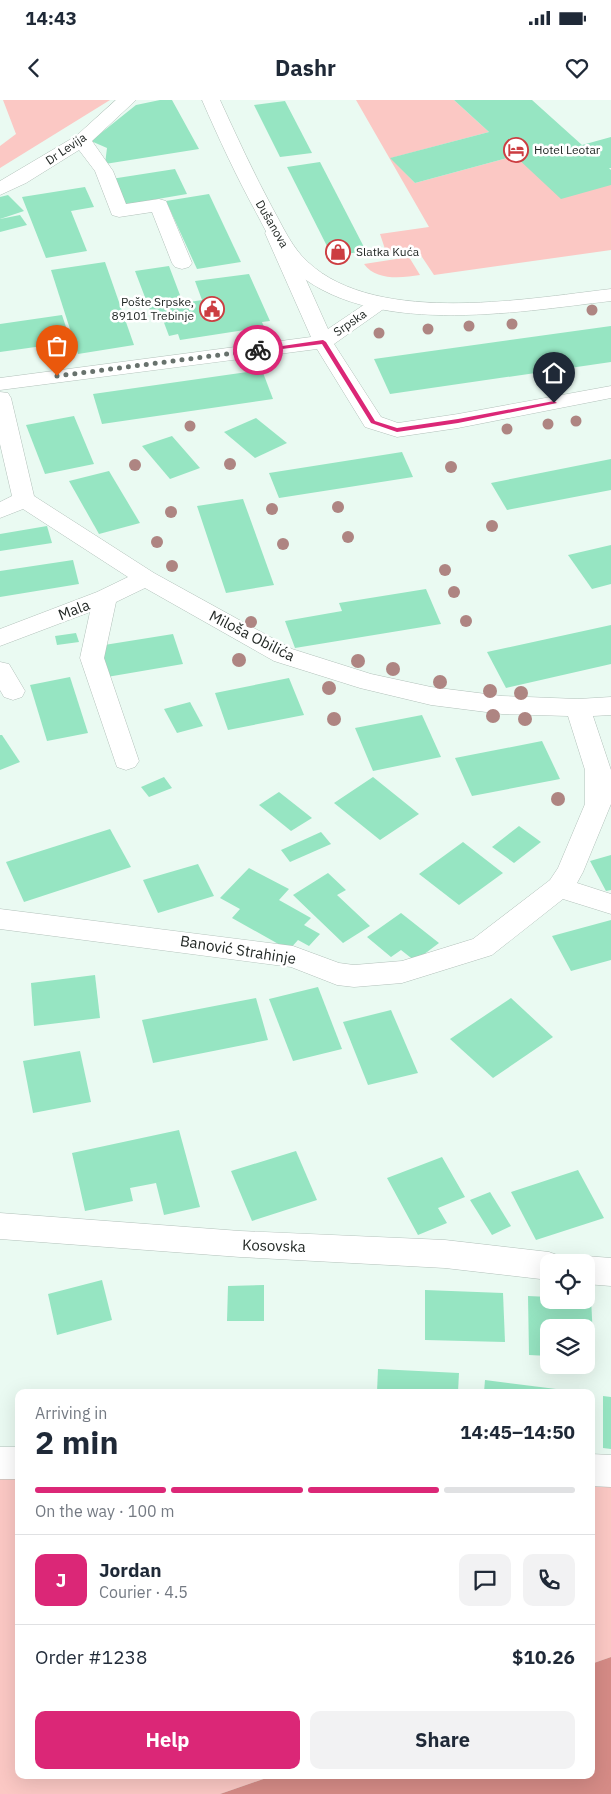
<!DOCTYPE html>
<html lang="en">
<head>
<meta charset="utf-8">
<style>
  :root { --surface:#fff; --page:#f2f2f3; --text:#1f2937; --muted:#747a83; --line:#e0e1e3; --accent:#db2777 }
  body { margin:0; font-family:"IBM Plex Sans",sans-serif; background:var(--page); color:var(--text); height:100vh; display:flex; flex-direction:column; font-size:19px; white-space:nowrap }
  * { box-sizing:border-box; margin:0 }
  p { font-size:16px; color:var(--muted) }
  .icon { flex:none; width:28px; height:28px; fill:none; stroke:currentColor; stroke-width:2; stroke-linecap:round; stroke-linejoin:round }
  .map { position:relative; flex:1; overflow:hidden }
  .panel { position:absolute; left:15px; top:1289px; width:580px; height:390px; display:flex; flex-direction:column; background:var(--surface); border-radius:10px; box-shadow:0 5px 20px #0002 }
  .panel>* { flex:none }
  .controls { position:absolute; left:540px; top:1154px; display:grid; gap:10px }
  .controls a { display:grid; place-items:center; width:55px; height:55px; border-radius:10px; background:var(--surface); box-shadow:0 5px 20px #0002; font-size:25px }
  .pin { position:absolute; display:grid; place-items:center; width:42px; height:42px; color:#fff; margin:-51px -21px; border-radius:50% 50% 50% 0; rotate:-45deg; box-shadow:0 0 5px #0007 }
  .pin .icon { rotate:45deg }
  .courier { position:absolute; display:grid; place-items:center; width:50px; height:50px; margin:-25px; border:4px solid #db2777; border-radius:50%; background:#fff; color:#222; box-shadow:0 1px 6px #0007 }
  .overview em { font-style:normal; font-weight:800 }
  .overview div { display:flex; flex-direction:column-reverse }
  .overview { display:flex; align-items:center; justify-content:space-between; height:85px; padding:0 20px }
  h1 { font-size:32px; font-weight:800; line-height:38px }
  .bar { display:grid; grid-template-columns:repeat(4,1fr); gap:8px 5px; align-content:center; height:60px; padding:0 20px }
  .bar i { height:6px; border-radius:4px; background:var(--line) }
  .bar .on { background:var(--accent) }
  .bar p { grid-column:span 4 }
  .line { display:flex; align-items:center; gap:12px; padding:0 20px; border-top:1px solid var(--line) }
  .line div { flex:1 }
  .round { display:grid; place-items:center; flex:none; width:52px; height:52px; border-radius:10px; background:var(--page) }
  .cta { display:flex; gap:10px; margin-top:auto; padding:10px 20px }
  .cta a { flex:1; height:58px; border-radius:10px; background:var(--accent); color:#fff; font-size:20px; font-weight:800; line-height:58px; text-align:center }
  .cta a+a { background:var(--page); color:var(--text) }
  .status { display:flex; justify-content:space-between; align-items:center; height:35px; padding:0 25px; background:var(--surface); direction:ltr }
  .status svg { height:14px; fill:currentColor }
  header { display:flex; justify-content:space-between; align-items:center; height:65px; padding:0 20px; background:var(--surface); font-size:22px; font-weight:800 }
  .map>svg:first-child { display:block }
  .green { fill:#fbc8c4 }
  .water { fill:#d58b86 }
  .building { fill:#96e5c2 }
  .lines { fill:none; stroke-linecap:round; stroke-linejoin:round }
  .street-casing { stroke:#b2c1ba; stroke-width:1 }
  .secondary-casing { stroke:#b2c1ba; stroke-width:1 }
  .street { fill:#fff; fill-rule:evenodd }
  .secondary { fill:#fff; fill-rule:evenodd }
  .tree { fill:#ae8582 }
  .route { fill:#db2777 }
  .done { stroke:#68726d; stroke-width:5; stroke-dasharray:0 9 }
  .labels { text-anchor:middle; stroke-width:5; stroke-linejoin:round; paint-order:stroke }
  .far-street-label { font-size:12px; fill:#222825; stroke:#fff }
  .far-poi-label { font-size:12px; fill:#222825; stroke:#fff; text-anchor:start }
  .street-label { font-size:15px; fill:#222825; stroke:#fff }
</style>
</head>
<body>
<div class="status"><b>14:43</b><svg viewBox="0 0 49 12"><path d="M0 12V9h3v3zM5 12V6h3v6zM10 12V3h3v9zM15 12V0h3v12zM26 1h20v11H26zM47 4h2v5h-2z"/></svg></div>
<header><svg class="icon" aria-label="back" viewBox="0 0 24 24"><path d="M15 5l-7 7 7 7"/></svg>Dashr<svg class="icon" aria-label="heart" viewBox="0 0 24 24"><path d="M12 20l-8-8c-3-5 5-10 8-4 3-6 11-1 8 4z"/></svg></header>
<div class="map">
<svg width="611" height="1694" viewBox="0 0 611 1694">
  <rect width="100%" height="100%" fill="#eafaf2"/>
  <g class="green">
    <polygon points="3,0 110,0 0,68 0,46 16,34"/>
    <polygon points="356,0 454,0 489,32 391,58 415,83 515,56 611,85 611,150 434,175 418,151 387,155 380,134 429,127"/>
    <path d="M409 157 420 175C402 178 376 181 364 164Z"/>
    <polygon points="19,1365 19,1675 275,1675 220,1694 0,1694 0,1366"/>
    <polygon points="591,1370 611,1371 611,1557 591,1564"/>
  </g>
  <polygon class="water" points="611,1557 611,1694 220,1694 275,1675 591,1675 591,1564"/>
  <g class="building">
    <polygon points="160,0 172,0 199,49 105,64 107,48 91,41 136,5"/>
    <polygon points="454,0 532,0 582,45 611,37 611,68 609,68 611,70 611,85 561,99 515,56 415,83 390,58 489,32"/>
    <polygon points="285,1 312,53 280,57 254,5"/>
    <polygon points="320,62 366,151 332,156 287,67"/>
    <polygon points="175,69 187,94 122,105 111,79"/>
    <polygon points="85,87 94,107 71,111 87,151 46,158 22,97"/>
    <polygon points="209,94 241,162 197,169 166,101"/>
    <polygon points="8,95 24,111 0,119 0,97"/>
    <polygon points="20,115 27,125 0,132 0,119"/>
    <polygon points="105,162 134,245 78,254 51,170"/>
    <polygon points="169,166 183,203 202,200 195,181 249,174 270,221 262,222 264,227 180,240 178,234 169,236 160,212 151,213 135,171"/>
    <polygon points="62,215 71,242 0,252 0,224"/>
    <polygon points="611,226 611,262 390,294 374,259"/>
    <polygon points="262,270 273,299 102,324 93,294"/>
    <polygon points="74,316 94,364 45,374 26,325"/>
    <polygon points="256,318 287,343 255,358 224,332"/>
    <polygon points="172,336 200,368 170,379 142,346"/>
    <polygon points="402,352 413,377 279,398 269,373"/>
    <polygon points="611,359 611,390 507,410 491,383"/>
    <polygon points="109,371 140,423 99,434 69,381"/>
    <polygon points="243,399 274,485 226,493 197,406"/>
    <polygon points="47,426 52,443 0,451 0,434"/>
    <polygon points="611,445 611,484 592,489 568,455"/>
    <polygon points="73,460 79,484 0,497 0,471"/>
    <polygon points="426,489 441,524 295,548 285,521 342,511 339,503"/>
    <polygon points="611,525 611,564 506,588 487,552"/>
    <polygon points="76,533 79,542 57,545 55,536"/>
    <polygon points="173,534 183,564 107,577 98,546"/>
    <polygon points="70,577 88,633 47,641 30,585"/>
    <polygon points="289,578 304,615 228,630 215,593"/>
    <polygon points="190,602 203,626 177,633 164,609"/>
    <polygon points="422,615 441,657 373,671 355,628"/>
    <polygon points="0,635 2,635 20,662 0,670"/>
    <polygon points="542,641 560,679 472,696 455,658"/>
    <polygon points="164,677 172,688 149,697 141,687"/>
    <polygon points="373,677 419,714 380,740 334,703"/>
    <polygon points="279,692 312,718 291,731 259,705"/>
    <polygon points="519,726 541,742 514,763 492,747"/>
    <polygon points="110,729 131,767 24,802 6,762"/>
    <polygon points="321,732 331,744 290,762 281,750"/>
    <polygon points="463,742 503,773 459,805 419,774"/>
    <polygon points="611,755 611,790 606,791 590,761"/>
    <polygon points="198,764 214,796 158,813 143,780"/>
    <polygon points="249,768 289,789 279,800 311,818 304,825 320,834 309,846 298,840 289,850 232,818 240,809 220,798"/>
    <polygon points="328,773 346,790 337,795 370,826 343,843 293,795"/>
    <polygon points="401,813 439,843 415,861 401,850 391,857 367,837"/>
    <polygon points="611,820 611,860 571,871 552,836"/>
    <polygon points="95,875 100,918 34,926 31,883"/>
    <polygon points="318,887 342,949 293,961 269,899"/>
    <polygon points="256,898 268,940 153,963 142,920"/>
    <polygon points="511,898 553,937 493,978 450,939"/>
    <polygon points="391,910 418,973 368,985 343,922"/>
    <polygon points="80,951 91,1002 33,1013 23,961"/>
    <polygon points="179,1030 200,1107 164,1115 156,1083 130,1088 133,1101 85,1111 72,1053"/>
    <polygon points="296,1051 317,1100 252,1121 231,1071"/>
    <polygon points="442,1057 465,1097 438,1108 447,1123 418,1135 387,1078"/>
    <polygon points="578,1070 604,1118 536,1140 511,1092"/>
    <polygon points="490,1092 511,1126 492,1135 470,1100"/>
    <polygon points="102,1180 112,1220 57,1235 48,1194"/>
    <polygon points="264,1185 264,1221 227,1221 228,1186"/>
    <polygon points="425,1190 503,1193 505,1242 425,1240"/>
    <polygon points="528,1196 549,1197 549,1200 591,1198 594,1258 586,1258 586,1228 549,1228 549,1256 529,1255"/>
    <polygon points="378,1269 459,1273 458,1292 377,1292"/>
    <polygon points="485,1280 564,1290 564,1292 484,1292"/>
    <polygon points="603,1296 611,1297 611,1349 603,1348"/>
  </g>
  <g class="lines">
    <defs>
      <g id="street">
        <polygon points="116,0 136,0 92,41 113,71 126,104 159,99 166,101 192,163 189,167 182,169 175,167 172,163 152,112 119,117 112,115 95,71 79,50 26,83 0,95 0,81 76,36"/>
        <polygon points="275,127 282,129 285,133 328,229 371,200 378,198 385,200 388,204 385,208 334,244 381,317 398,323 458,314 611,286 611,298 458,328 397,337 365,327 317,249 0,290 0,278 311,237 265,133 268,129"/>
        <polygon points="0,292 8,293 11,298 34,396 154,473 292,549 371,574 431,587 502,596 578,599 611,597 611,615 593,616 611,670 611,704 583,772 577,783 611,794 611,814 563,799 492,855 402,883 354,887 337,885 291,867 0,829 0,809 293,846 339,863 354,865 402,861 473,839 550,780 558,768 585,704 585,670 568,616 502,614 431,605 360,588 274,561 145,488 116,502 104,558 139,661 135,667 126,670 117,667 80,558 90,512 0,546 0,529 97,492 128,477 23,409 0,418 0,402 12,396 0,344"/>
        <polygon points="0,562 9,564 25,591 22,597 13,600 4,597 0,590"/>
        <polygon points="0,1113 240,1131 445,1140 549,1152 560,1156 563,1162 549,1162 549,1180 445,1168 240,1157 0,1139"/>
        <polygon points="586,1156 611,1158 611,1186 586,1184 586,1162 574,1162"/>
        <rect x="0" y="1347" width="19" height="32"/>
        <polygon points="591,1354 611,1355 611,1387 591,1386"/>
      </g>
      <path id="secondary" d="M202 0H220C237 37 254 74 273 109 282 125 289 141 301 155 366 228 524 199 611 189V201C516 212 366 239 290 167 276 153 267 133 258 116 237 78 219 39 202 0Z"/>
    </defs>
    <use href="#street" class="street-casing"/>
    <use href="#secondary" class="secondary-casing"/>
    <use href="#street" class="street"/>
    <use href="#secondary" class="secondary"/>
  </g>
  <g class="tree">
    <circle cx="592" cy="210" r="5.5"/>
    <circle cx="512" cy="224" r="5.5"/>
    <circle cx="469" cy="226" r="5.5"/>
    <circle cx="428" cy="229" r="5.5"/>
    <circle cx="379" cy="233" r="5.5"/>
    <circle cx="576" cy="321" r="5.5"/>
    <circle cx="548" cy="324" r="5.5"/>
    <circle cx="190" cy="326" r="5.5"/>
    <circle cx="507" cy="329" r="5.5"/>
    <circle cx="230" cy="364" r="6"/>
    <circle cx="135" cy="365" r="6"/>
    <circle cx="451" cy="367" r="6"/>
    <circle cx="338" cy="407" r="6"/>
    <circle cx="272" cy="409" r="6"/>
    <circle cx="171" cy="412" r="6"/>
    <circle cx="492" cy="426" r="6"/>
    <circle cx="348" cy="437" r="6"/>
    <circle cx="157" cy="442" r="6"/>
    <circle cx="283" cy="444" r="6"/>
    <circle cx="172" cy="466" r="6"/>
    <circle cx="445" cy="470" r="6"/>
    <circle cx="454" cy="492" r="6"/>
    <circle cx="466" cy="521" r="6"/>
    <circle cx="251" cy="522" r="6"/>
    <circle cx="239" cy="560" r="7"/>
    <circle cx="358" cy="561" r="7"/>
    <circle cx="393" cy="569" r="7"/>
    <circle cx="440" cy="582" r="7"/>
    <circle cx="329" cy="588" r="7"/>
    <circle cx="490" cy="591" r="7"/>
    <circle cx="521" cy="593" r="7"/>
    <circle cx="493" cy="616" r="7"/>
    <circle cx="334" cy="619" r="7"/>
    <circle cx="525" cy="619" r="7"/>
    <circle cx="558" cy="699" r="7"/>
  </g>
  <polygon class="route" points="323,240 326,242 375,321 397,328 458,319 554,301 557,303 458,323 397,332 371,323 322,244 258,252 255,250"/>
  <g class="lines">
    <polyline class="done" points="57,276 258,250"/>
  </g>
  <defs>
    <symbol id="hotel-ring" viewBox="-11 -11 22 22"><circle r="9.5" fill="#fff" stroke="#cc3d41" stroke-width="1.5"/><path d="M-6-4.5h1.5V1H6V5H4.5V3h-9V5H-6ZM-4 0a1.8 1.8 0 1 1 3.6 0ZM.5 0V-2.5h3Q6-2.5 6 0Z" fill="#cc3d41"/></symbol>
    <symbol id="shop-ring" viewBox="-11 -11 22 22"><circle r="9.5" fill="#fff" stroke="#cc3d41" stroke-width="1.5"/><path d="M-5-2.5h2.3a2.7 3.5 0 0 1 5.4 0H5L5.5 6h-11ZM-1.5-2.5h3a1.5 2.3 0 0 0-3 0Z" fill="#cc3d41"/></symbol>
    <symbol id="civic-ring" viewBox="-11 -11 22 22"><circle r="9.5" fill="#fff" stroke="#cc3d41" stroke-width="1.5"/><path d="M-.6-6.5H3V-4.5H.6V-3L4-1V1h2V6H-6V1h2V-1L-.6-3ZM-1.2 2.5V6h2.4V2.5Z" fill="#cc3d41"/></symbol>
  </defs>
  <g fill-rule="evenodd">
    <use href="#hotel-ring" x="502" y="36" width="28" height="28"/>
    <use href="#shop-ring" x="324" y="138" width="28" height="28"/>
    <use href="#civic-ring" x="198" y="195" width="28" height="28"/>
  </g>
  <g class="labels">
    <g class="far-street-label">
      <text transform="translate(66 49) rotate(-34)" y="4">Dr Levija</text>
      <text transform="translate(272 124) rotate(60)" y="4">Dušanova</text>
      <text transform="translate(350 223) rotate(-35)" y="4">Srpska</text>
    </g>
    <g class="far-poi-label">
      <text x="534" y="54">Hotel Leotar</text>
      <text x="356" y="156">Slatka Kuća</text>
      <text x="194" y="206" text-anchor="end">Pošte Srpske,<tspan x="194" dy="14">89101 Trebinje</tspan></text>
    </g>
    <g class="street-label">
      <text transform="translate(74 510) rotate(-21)" y="5">Mala</text>
      <text transform="translate(252 536) rotate(27)" y="5">Miloša Obilića</text>
      <text transform="translate(238 850) rotate(9)" y="5">Banović Strahinje</text>
      <text transform="translate(274 1146) rotate(2)" y="5">Kosovska</text>
    </g>
  </g>
</svg>
<div class="controls">
<a><svg class="icon" aria-label="locate" viewBox="0 0 24 24"><circle cx="12" cy="12" r="6"/><path d="M12 2v4M12 18v4M2 12h4M18 12h4"/></svg></a>
<a><svg class="icon" aria-label="layers" viewBox="0 0 24 24"><path d="M12 4l9 5-9 5-9-5zM3 14l9 5 9-5"/></svg></a>
</div>
<div class="pin" style="left:57px;top:276px;background:#ea580c"><svg class="icon" aria-label="bag" viewBox="0 0 24 24"><path d="M5 8h14l-1 12H6zM9 8a3 3 0 0 1 6 0"/></svg></div>
<div class="pin" style="left:554px;top:303px;background:#1f2937"><svg class="icon" aria-label="home" viewBox="0 0 24 24"><path d="M3 11l9-7 9 7M6 9v11h12V9"/></svg></div>
<div class="courier" style="left:258px;top:250px"><svg class="icon" aria-label="bike" viewBox="0 0 24 24"><circle cx="6" cy="16" r="4"/><circle cx="18" cy="16" r="4"/><path d="M6 16l4-8h5l3 8M10 8l3 8H6M13 5h3"/></svg></div>
<section class="panel">
<div class="overview"><div><h1>2 min</h1><p>Arriving in</p></div><em>14:45–14:50</em></div>
<div class="bar"><i class="on"></i><i class="on"></i><i class="on"></i><i></i><p>On the way · 100 m</p></div>
<div class="line" style="height:90px"><b class="round" style="background:var(--accent);color:#fff">J</b><div><b>Jordan</b><p>Courier · 4.5</p></div><a class="round"><svg class="icon" aria-label="chat" viewBox="0 0 24 24"><path d="M4 5h16v11H9l-5 4z"/></svg></a><a class="round"><svg class="icon" aria-label="phone" viewBox="0 0 24 24"><path d="M5 4h4l2 5-3 2q2 4 5 5l2-3 5 2v4C11 20 4 13 5 4z"/></svg></a></div>
<div class="line" style="height:65px"><div>Order #1238</div><b>$10.26</b></div>
<div class="cta"><a>Help</a><a>Share</a></div>
</section>
</div>
</body>
</html>
